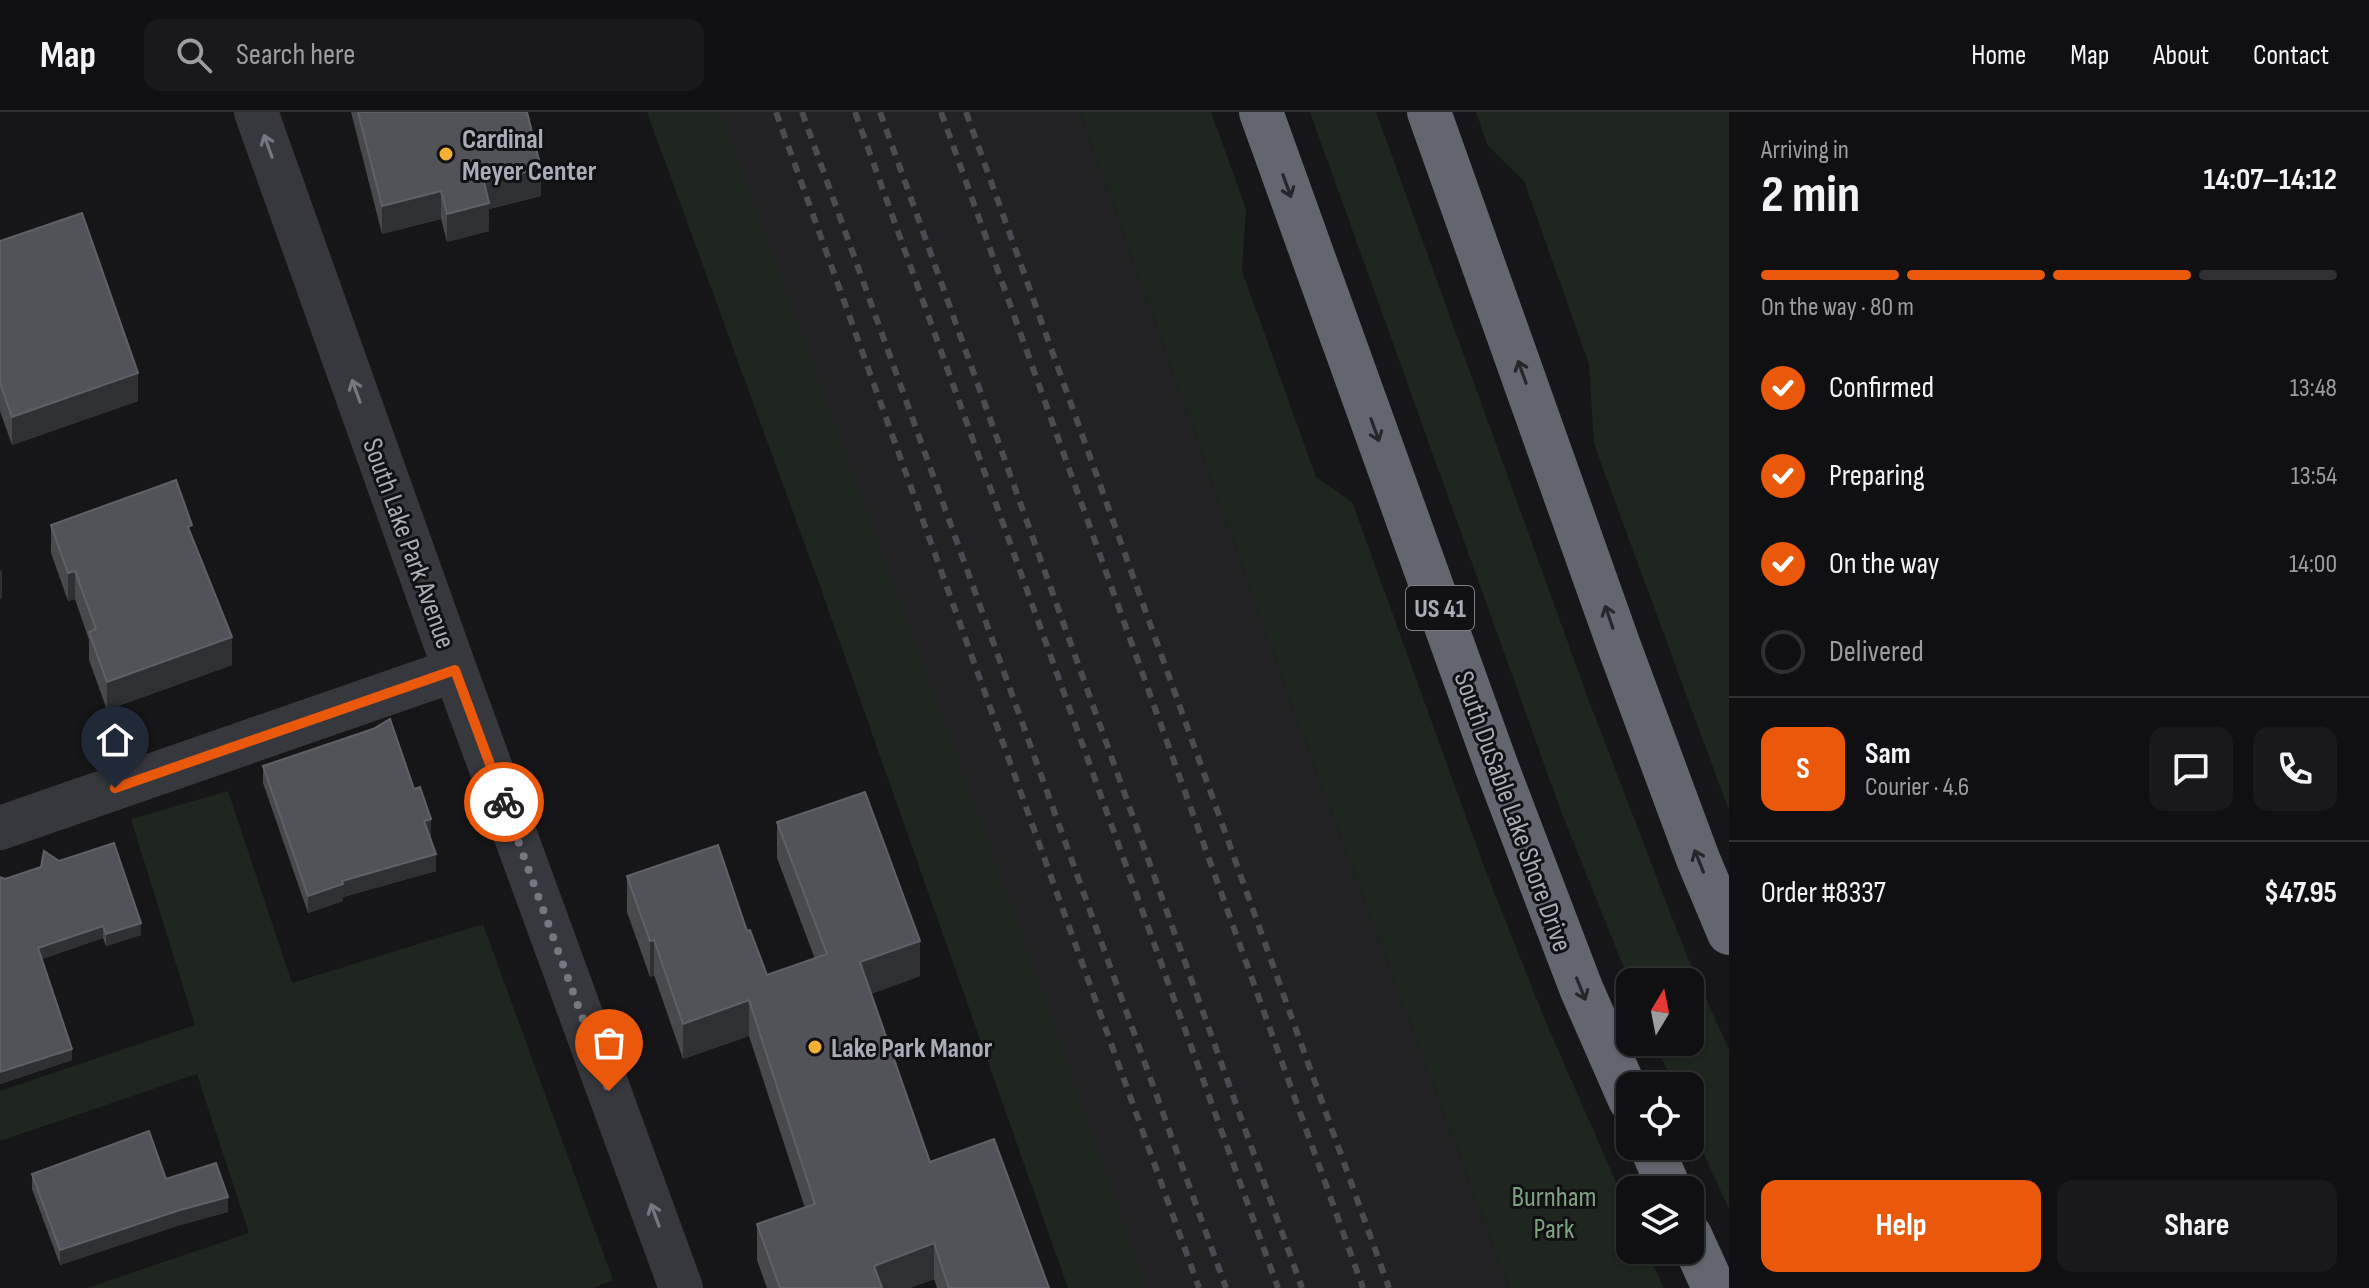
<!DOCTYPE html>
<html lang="en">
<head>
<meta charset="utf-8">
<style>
  :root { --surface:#101012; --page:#19191b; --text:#f1f3f6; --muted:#9c9d9f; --line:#303032; --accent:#ea580c }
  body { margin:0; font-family:"Sofia Sans Condensed",sans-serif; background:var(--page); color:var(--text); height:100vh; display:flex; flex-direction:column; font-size:30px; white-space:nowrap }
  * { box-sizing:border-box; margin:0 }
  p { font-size:26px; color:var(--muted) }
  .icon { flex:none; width:44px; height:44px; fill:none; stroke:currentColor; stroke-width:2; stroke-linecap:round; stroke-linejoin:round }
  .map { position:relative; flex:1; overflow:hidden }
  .side { display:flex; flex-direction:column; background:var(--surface); width:640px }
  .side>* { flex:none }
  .needle { width:52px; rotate:10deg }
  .controls { position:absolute; left:1616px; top:856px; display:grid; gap:16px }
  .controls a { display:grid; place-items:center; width:88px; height:88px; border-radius:16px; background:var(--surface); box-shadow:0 2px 6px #0004,0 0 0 2px var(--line); font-size:40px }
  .pin { position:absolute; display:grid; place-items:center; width:68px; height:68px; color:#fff; margin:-82px -34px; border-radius:50% 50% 50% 0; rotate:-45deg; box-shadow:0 0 8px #0007 }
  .pin .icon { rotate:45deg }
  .courier { position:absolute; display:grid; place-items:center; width:80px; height:80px; margin:-40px; border:6px solid #ea580c; border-radius:50%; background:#fff; color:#222; box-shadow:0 2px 10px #0007 }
  .head em { font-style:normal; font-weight:700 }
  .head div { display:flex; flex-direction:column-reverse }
  .head { display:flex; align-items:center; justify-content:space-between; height:136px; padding:0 32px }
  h1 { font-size:52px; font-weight:700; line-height:60px }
  .bar { display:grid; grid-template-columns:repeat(4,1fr); gap:12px 8px; align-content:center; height:96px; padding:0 32px }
  .bar i { height:10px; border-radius:6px; background:var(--line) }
  .bar .on { background:var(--accent) }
  .bar p { grid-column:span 4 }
  .line { display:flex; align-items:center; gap:20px; padding:0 32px; border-top:2px solid var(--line) }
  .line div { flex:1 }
  .round { display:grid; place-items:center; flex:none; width:84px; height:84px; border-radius:16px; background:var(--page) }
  ol { padding:0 32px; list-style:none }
  li { display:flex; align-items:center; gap:24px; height:88px }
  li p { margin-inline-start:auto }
  li .icon { padding:8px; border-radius:50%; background:var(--accent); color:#fff; stroke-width:4 }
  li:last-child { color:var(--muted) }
  li i { width:44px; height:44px; border:4px solid var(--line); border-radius:50% }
  .button { display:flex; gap:16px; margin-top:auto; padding:16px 32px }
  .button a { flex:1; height:92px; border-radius:16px; background:var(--accent); color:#fff; font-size:32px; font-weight:700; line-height:92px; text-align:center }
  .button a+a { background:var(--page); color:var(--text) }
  header { display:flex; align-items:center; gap:48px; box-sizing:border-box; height:112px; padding:0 40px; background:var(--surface); border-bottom:2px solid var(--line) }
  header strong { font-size:38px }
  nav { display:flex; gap:44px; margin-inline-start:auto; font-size:28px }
  .search { width:560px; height:72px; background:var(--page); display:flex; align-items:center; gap:20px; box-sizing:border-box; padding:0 28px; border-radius:16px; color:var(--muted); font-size:30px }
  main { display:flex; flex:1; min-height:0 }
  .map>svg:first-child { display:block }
  .built { fill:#222225 }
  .green { fill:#1e261f }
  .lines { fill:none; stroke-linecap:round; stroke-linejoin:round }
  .minor { stroke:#37383d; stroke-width:44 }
  .tertiary { stroke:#37383d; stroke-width:44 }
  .motorway { stroke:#63666e; stroke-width:44 }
  .rail { stroke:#4a4c52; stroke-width:6; stroke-dasharray:10 8; stroke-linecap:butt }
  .wall { fill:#47494d }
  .shaded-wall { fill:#2f3033 }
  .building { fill:#525359; stroke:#5f6168; stroke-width:2 }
  .oneway { stroke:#757881 }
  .oneway2 { stroke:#26262a }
  .done { stroke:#757880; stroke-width:8; stroke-dasharray:0 14.4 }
  .route { stroke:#ea580c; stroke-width:10 }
  .poi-dot { fill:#f2b134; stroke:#111113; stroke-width:3 }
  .labels { text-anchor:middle; stroke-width:6; stroke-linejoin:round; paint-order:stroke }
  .shield { fill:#111113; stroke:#7b7e86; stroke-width:2 }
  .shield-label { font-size:26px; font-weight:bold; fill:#a8adb8 }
  .poi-label { font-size:28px; font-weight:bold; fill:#a8adb8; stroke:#111113; text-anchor:start }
  .street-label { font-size:28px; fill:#a8adb8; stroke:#111113 }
  .park-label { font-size:28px; fill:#7fa381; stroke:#111113 }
</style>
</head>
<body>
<header>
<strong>Map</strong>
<div class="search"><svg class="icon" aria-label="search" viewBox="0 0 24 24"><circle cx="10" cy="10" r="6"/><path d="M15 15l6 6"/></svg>Search here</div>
<nav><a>Home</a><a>Map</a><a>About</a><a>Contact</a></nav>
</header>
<main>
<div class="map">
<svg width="1729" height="1176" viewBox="0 0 1729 1176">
  <rect width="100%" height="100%" fill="#161618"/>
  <polygon class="built" points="647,0 1080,0 1297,607 1509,1176 1068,1176 818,468"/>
  <g class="green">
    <polygon points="647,0 720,0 1026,834 1146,1176 1068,1176 818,468"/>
    <polygon points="1080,0 1211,0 1246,97 1242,159 1316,365 1352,390 1485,757 1545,908 1630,1102 1630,1138 1646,1138 1664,1176 1509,1176 1297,607"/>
    <polygon points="1310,0 1376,0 1589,589 1683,834 1729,938 1729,1097 1690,1012 1690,974 1674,974 1655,930 1690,930 1690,870 1630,871 1561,699"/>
    <polygon points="1476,0 1729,0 1729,699 1594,332 1589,252 1524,69 1488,34"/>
    <polygon points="228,679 292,871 483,812 613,1168 593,1176 87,1176 249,1121 197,962 0,1029 0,979 195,913 131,707"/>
  </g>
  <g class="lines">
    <polyline class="minor" points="0,716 455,558"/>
    <polyline class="tertiary" points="256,0 455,558 681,1176"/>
    <g class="motorway">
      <polyline points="1261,0 1496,653 1581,876 1630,988"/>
      <polyline points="1429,0 1619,534 1698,747 1729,821"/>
      <polyline points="1651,1034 1670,1078"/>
      <polyline points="1690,1123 1714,1176"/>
    </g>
    <g class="rail">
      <polyline points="776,0 1199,1176"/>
      <polyline points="802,0 1226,1176"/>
      <polyline points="855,0 1278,1176"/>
      <polyline points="880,0 1302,1176"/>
      <polyline points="941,0 1363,1176"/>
      <polyline points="966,0 1389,1176"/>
    </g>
  </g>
  <g class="wall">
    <polygon points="351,0 527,0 541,84 489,97 489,119 447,130 441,107 382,122"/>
    <polygon points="0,129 138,289 12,333 0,299"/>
    <polygon points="51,413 192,423 232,553 107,598 89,548 89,528 75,487 68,489 51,441"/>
    <polygon points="263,654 431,724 430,724 436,759 343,785 343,789 308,801 263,671"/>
    <polygon points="777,710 920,864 871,882 930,1050 1049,1176 937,1176 934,1167 910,1176 767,1176 757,1148 757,1112 805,1096 749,924 683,947 654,863 650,865 627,800 627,764 747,819 767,863 815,847 777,746"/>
    <polygon points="0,765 141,823 106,834 103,826 42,847 72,948 0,972"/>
    <polygon points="32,1062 166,1067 228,1100 180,1113 60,1153 32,1077"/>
  </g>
  <g class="shaded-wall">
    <polygon points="541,56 541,84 489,97 489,119 447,130 447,102 484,70"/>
    <polygon points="441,79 441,107 382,122 382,94"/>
    <polygon points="138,261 138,289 12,333 12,305"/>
    <polygon points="2,458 2,486 0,487 0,459"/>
    <polygon points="75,459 75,487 68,489 68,461"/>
    <polygon points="232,525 232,553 107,598 107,570"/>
    <polygon points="431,707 431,724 424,726 424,709"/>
    <polygon points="436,742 436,759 343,785 343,789 308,801 308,784 342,769"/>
    <polygon points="141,811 141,823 106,834 106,822"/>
    <polygon points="103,814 103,826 38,848 38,836"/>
    <polygon points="654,828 654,863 650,865 650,829"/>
    <polygon points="920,829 920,864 860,886 860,850"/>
    <polygon points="749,888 749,924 683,947 683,912"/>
    <polygon points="72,937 72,948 0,972 0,960"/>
    <polygon points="228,1085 228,1100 180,1113 60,1153 60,1138 180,1098"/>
    <polygon points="934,1131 934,1167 910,1176 874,1176 874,1154"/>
  </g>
  <g class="building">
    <polygon points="358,0 527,0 541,56 484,70 489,91 447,102 441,79 382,94"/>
    <polygon points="82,101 138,261 12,305 0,271 0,129"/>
    <polygon points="176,368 192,413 188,415 232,525 107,570 89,520 96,517 75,459 68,461 51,413"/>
    <polygon points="390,607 414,677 420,675 431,707 424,709 436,742 342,769 343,772 308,784 263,654 373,617"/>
    <polygon points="865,680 920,829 860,850 930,1050 994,1027 1049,1176 949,1176 934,1131 874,1154 882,1176 780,1176 757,1112 815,1092 749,888 683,912 654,828 650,829 627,764 718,733 747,819 750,818 767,863 827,842 777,710"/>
    <polygon points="114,731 141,811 106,822 103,814 38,836 72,937 0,960 0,765 5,767 41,755 44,739 59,749"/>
    <polygon points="149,1019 166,1067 216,1051 228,1085 180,1098 60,1138 32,1062"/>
  </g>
  <defs><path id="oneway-shaft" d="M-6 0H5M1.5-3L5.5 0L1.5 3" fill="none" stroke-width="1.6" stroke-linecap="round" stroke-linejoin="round" transform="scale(2)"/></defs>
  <g class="oneway">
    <use href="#oneway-shaft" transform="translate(268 34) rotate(-110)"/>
    <use href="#oneway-shaft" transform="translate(356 279) rotate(-110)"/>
    <use href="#oneway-shaft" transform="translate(655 1103) rotate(-110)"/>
  </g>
  <g class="oneway2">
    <use href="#oneway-shaft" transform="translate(1287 74) rotate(70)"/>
    <use href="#oneway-shaft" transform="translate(1522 260) rotate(-110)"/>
    <use href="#oneway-shaft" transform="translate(1375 318) rotate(70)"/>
    <use href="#oneway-shaft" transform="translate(1609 505) rotate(-109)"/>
    <use href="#oneway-shaft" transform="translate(1699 749) rotate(-112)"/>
    <use href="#oneway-shaft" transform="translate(1581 877) rotate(68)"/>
  </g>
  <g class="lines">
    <polyline class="done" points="504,690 609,979"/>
    <polyline class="route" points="115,676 455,558 504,690"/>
  </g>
  <g class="poi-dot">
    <circle cx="446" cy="42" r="8"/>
    <circle cx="815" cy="935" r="8"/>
  </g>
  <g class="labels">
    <rect class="shield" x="1406" y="474" width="68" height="44" rx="6"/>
    <g class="shield-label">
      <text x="1440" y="505">US 41</text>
    </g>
    <g class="poi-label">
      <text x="462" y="36">Cardinal<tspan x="462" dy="32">Meyer Center</tspan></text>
      <text x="831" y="945">Lake Park Manor</text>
    </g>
    <g class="street-label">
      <text transform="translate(410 431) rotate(70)" y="10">South Lake Park Avenue</text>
      <text transform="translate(1514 699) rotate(70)" y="10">South DuSable Lake Shore Drive</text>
    </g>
    <g class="park-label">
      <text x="1554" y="1094">Burnham<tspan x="1554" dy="32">Park</tspan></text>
    </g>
  </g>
</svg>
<div class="controls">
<a><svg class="needle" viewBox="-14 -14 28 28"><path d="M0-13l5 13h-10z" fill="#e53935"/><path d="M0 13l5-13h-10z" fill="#9c9d9f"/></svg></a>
<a><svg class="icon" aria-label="locate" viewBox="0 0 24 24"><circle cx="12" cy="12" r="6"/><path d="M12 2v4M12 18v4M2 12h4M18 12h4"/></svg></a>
<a><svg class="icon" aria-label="layers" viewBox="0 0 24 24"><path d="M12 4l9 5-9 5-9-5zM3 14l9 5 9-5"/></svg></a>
</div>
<div class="pin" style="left:609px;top:979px;background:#ea580c"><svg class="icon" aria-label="bag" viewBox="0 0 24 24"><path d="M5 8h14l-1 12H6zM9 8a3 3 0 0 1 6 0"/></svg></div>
<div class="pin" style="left:115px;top:676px;background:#1f2937"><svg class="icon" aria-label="home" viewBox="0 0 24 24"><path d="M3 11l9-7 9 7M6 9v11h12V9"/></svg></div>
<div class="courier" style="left:504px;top:690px"><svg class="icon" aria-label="bike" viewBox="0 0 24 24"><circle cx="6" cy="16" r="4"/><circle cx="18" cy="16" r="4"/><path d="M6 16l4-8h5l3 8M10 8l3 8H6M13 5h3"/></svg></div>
</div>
<section class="side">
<div class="head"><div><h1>2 min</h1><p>Arriving in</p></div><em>14:07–14:12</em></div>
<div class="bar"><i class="on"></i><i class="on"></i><i class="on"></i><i></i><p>On the way · 80 m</p></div>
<ol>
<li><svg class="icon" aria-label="check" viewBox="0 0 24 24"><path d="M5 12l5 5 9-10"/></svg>Confirmed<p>13:48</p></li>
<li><svg class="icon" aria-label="check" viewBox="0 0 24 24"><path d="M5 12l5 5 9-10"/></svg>Preparing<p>13:54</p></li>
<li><svg class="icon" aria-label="check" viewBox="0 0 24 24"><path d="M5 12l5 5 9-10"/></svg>On the way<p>14:00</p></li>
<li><i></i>Delivered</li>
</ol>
<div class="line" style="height:144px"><b class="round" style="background:var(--accent);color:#fff">S</b><div><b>Sam</b><p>Courier · 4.6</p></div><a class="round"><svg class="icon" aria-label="chat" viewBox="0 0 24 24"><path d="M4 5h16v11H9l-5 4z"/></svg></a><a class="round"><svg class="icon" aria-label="phone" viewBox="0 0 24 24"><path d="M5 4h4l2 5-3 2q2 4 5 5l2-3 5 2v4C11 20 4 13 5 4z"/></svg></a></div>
<div class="line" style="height:104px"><div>Order #8337</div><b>$47.95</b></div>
<div class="button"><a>Help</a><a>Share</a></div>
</section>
</main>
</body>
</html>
